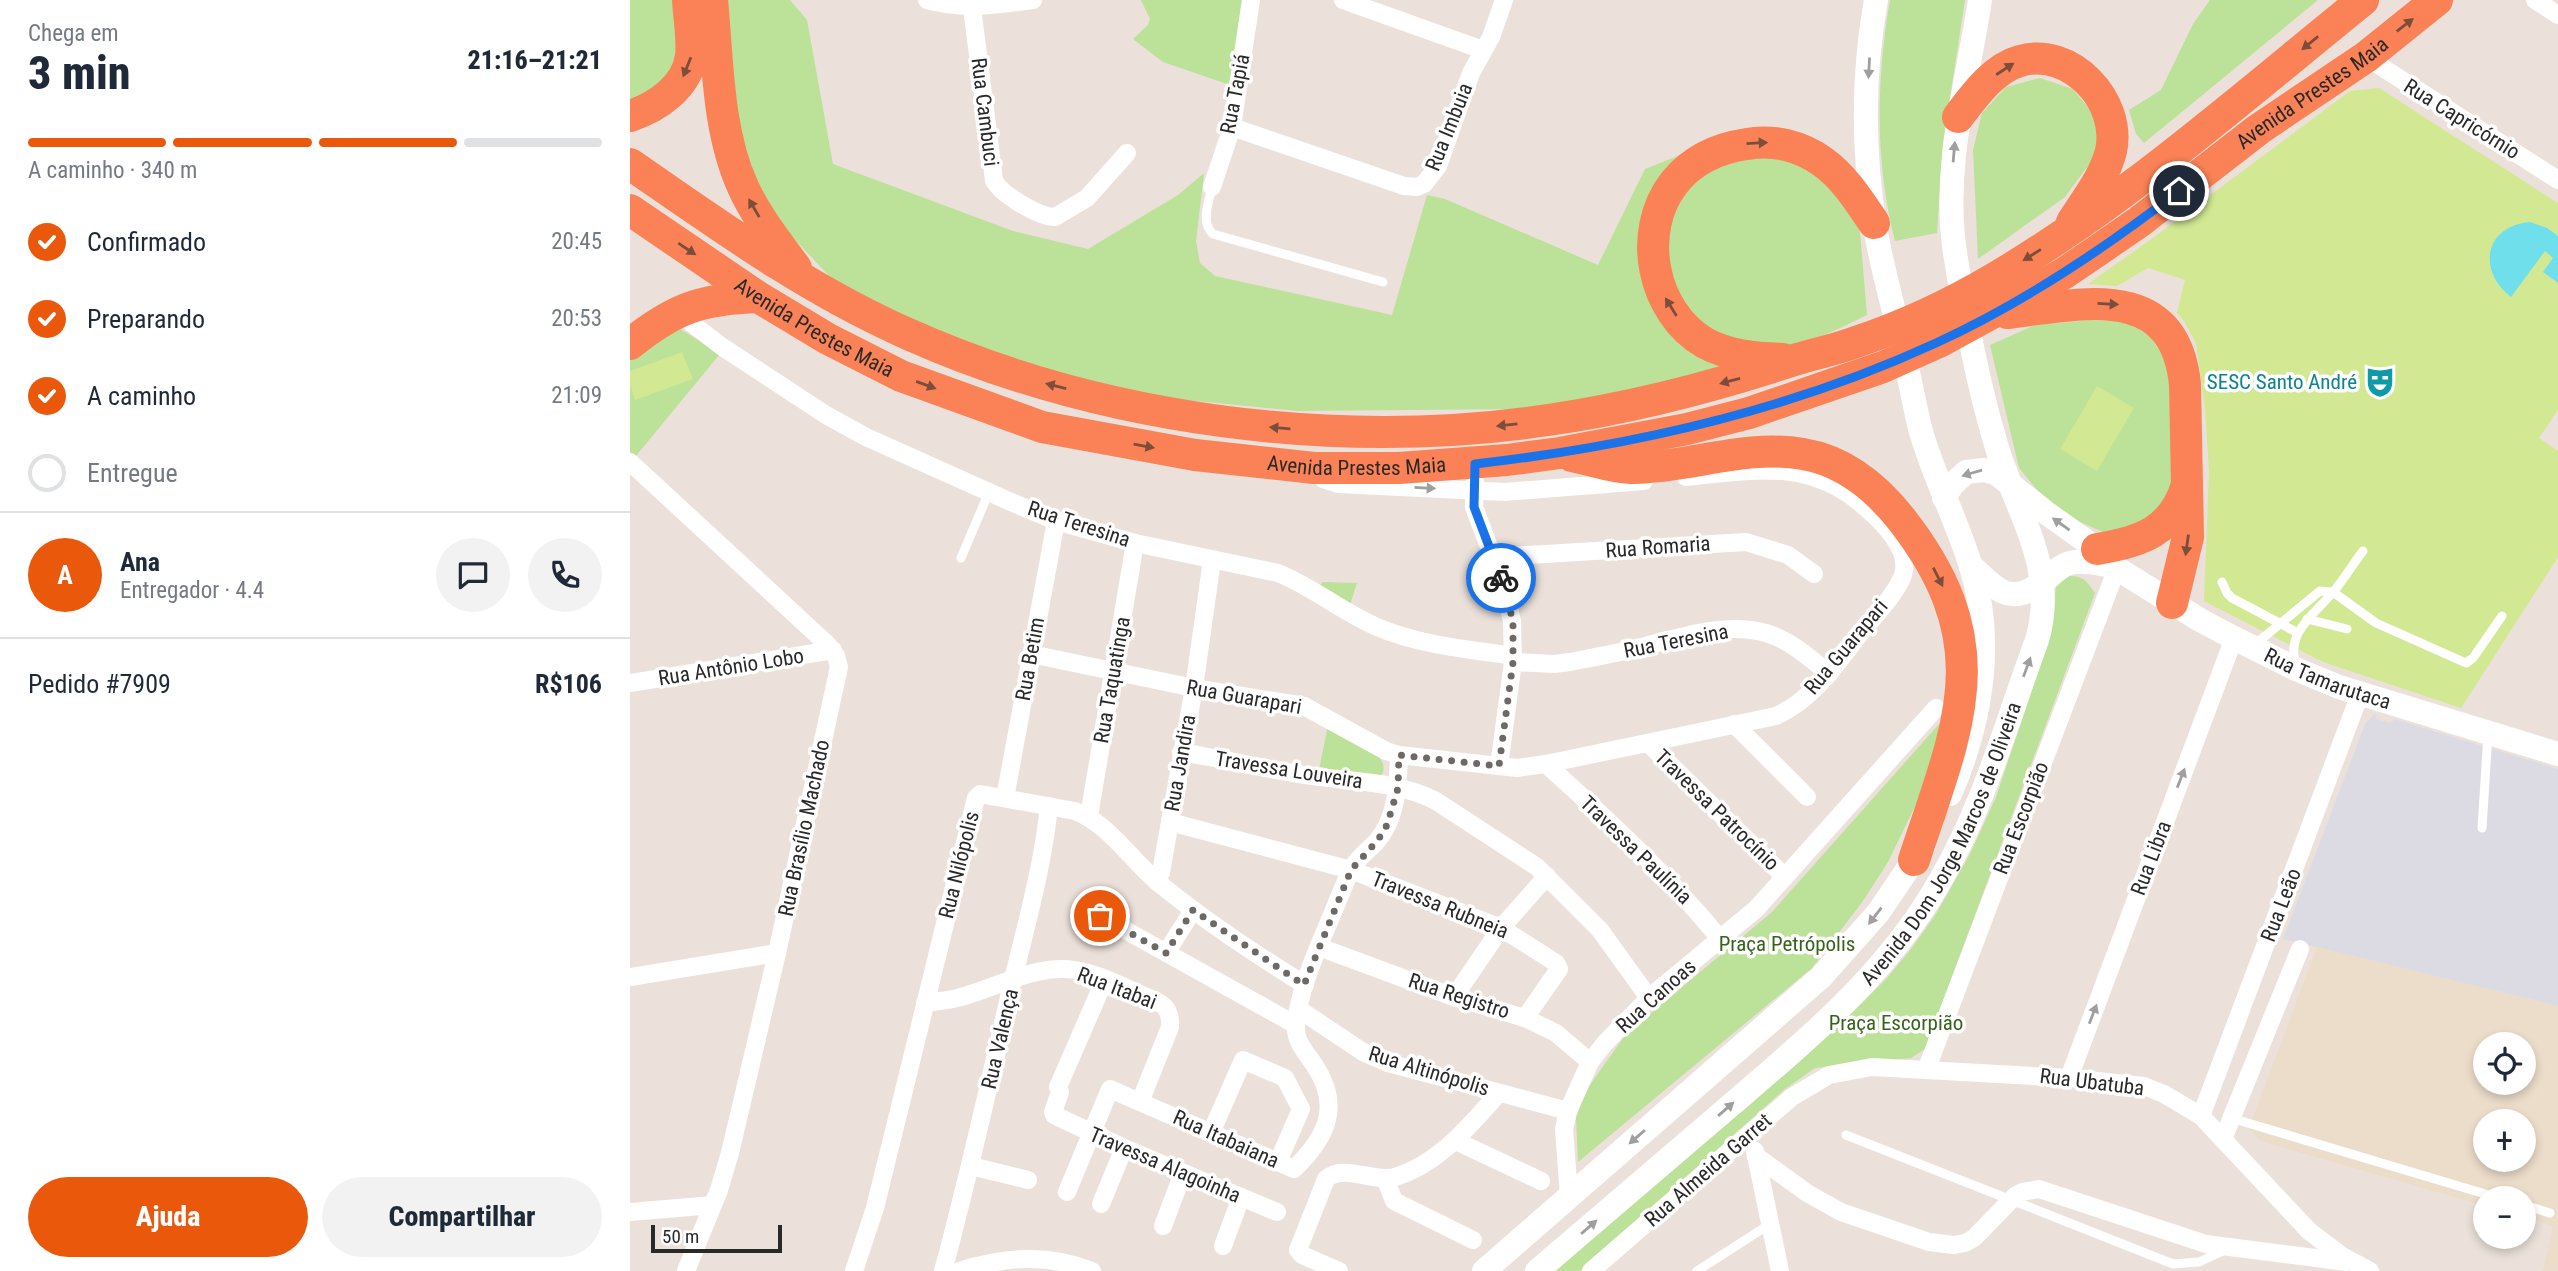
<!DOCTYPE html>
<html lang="pt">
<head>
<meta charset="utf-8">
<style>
  :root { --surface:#fff; --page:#f2f2f3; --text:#1f2937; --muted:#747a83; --line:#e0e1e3; --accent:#ea580c }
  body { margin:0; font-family:"Roboto Condensed",sans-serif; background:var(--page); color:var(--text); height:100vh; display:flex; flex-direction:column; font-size:26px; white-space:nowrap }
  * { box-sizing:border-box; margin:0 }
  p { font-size:23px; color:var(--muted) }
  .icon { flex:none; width:38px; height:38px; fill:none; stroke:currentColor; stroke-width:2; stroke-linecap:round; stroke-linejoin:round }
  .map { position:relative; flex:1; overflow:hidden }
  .drawer { display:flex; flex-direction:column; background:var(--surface); width:630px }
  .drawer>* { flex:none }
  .controls { position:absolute; left:1843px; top:1032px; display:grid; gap:14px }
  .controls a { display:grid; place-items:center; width:63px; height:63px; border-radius:50%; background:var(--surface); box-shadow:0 4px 10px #0003; font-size:35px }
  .scale { position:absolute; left:21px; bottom:18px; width:131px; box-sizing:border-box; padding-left:7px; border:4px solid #292929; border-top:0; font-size:19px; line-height:24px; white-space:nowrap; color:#292929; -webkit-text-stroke:5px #fff; paint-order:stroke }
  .pin { position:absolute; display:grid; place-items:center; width:60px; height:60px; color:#fff; margin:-30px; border:4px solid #fff; border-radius:50%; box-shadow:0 2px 7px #0007 }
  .courier { position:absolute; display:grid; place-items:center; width:70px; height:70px; margin:-35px; border:5px solid #1a73e8; border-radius:50%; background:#fff; color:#222; box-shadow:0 2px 9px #0007 }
  .overview em { font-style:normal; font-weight:800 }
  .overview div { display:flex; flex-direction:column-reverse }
  .overview { display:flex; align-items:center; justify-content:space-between; height:119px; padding:0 28px }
  h1 { font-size:46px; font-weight:800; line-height:52px }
  .bar { display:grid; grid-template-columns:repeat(4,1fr); gap:10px 7px; align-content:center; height:84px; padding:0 28px }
  .bar i { height:9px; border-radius:5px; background:var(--line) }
  .bar .on { background:var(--accent) }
  .bar p { grid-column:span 4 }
  .line { display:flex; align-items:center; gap:18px; padding:0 28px; border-top:2px solid var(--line) }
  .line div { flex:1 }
  .round { display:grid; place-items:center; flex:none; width:74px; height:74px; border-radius:37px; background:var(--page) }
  ol { padding:0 28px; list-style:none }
  li { display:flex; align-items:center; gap:21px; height:77px }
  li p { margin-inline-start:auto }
  li .icon { padding:7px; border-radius:50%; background:var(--accent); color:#fff; stroke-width:4 }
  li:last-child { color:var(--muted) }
  li i { width:38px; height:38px; border:4px solid var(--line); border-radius:50% }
  .cta { display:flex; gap:14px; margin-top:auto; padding:14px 28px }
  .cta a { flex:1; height:80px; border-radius:42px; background:var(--accent); color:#fff; font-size:28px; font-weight:800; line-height:80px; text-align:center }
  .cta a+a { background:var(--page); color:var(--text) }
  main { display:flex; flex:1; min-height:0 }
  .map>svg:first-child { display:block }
  .industrial { fill:#dcdbe3 }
  .education { fill:#ecdcca; fill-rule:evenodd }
  .green { fill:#bce198 }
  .pitch { fill:#d2e893 }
  .water { fill:#6fdfeb }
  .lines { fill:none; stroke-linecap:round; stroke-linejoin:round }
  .lane { stroke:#fff; stroke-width:9 }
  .street { stroke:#fff; stroke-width:18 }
  .secondary { stroke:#fff; stroke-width:24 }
  .highway { stroke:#fa8256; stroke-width:32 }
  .oneway { fill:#7d4d3b }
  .oneway2 { fill:#9f9f9f }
  .done { stroke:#6d6967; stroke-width:7; stroke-dasharray:0 12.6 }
  .route { stroke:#1a73e8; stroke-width:9 }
  .labels { text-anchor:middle; stroke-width:7; stroke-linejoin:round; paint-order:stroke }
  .street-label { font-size:21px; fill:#292929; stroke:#fff }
  .culture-label { font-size:21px; fill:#0d838f; stroke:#fff; text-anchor:end }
  .park-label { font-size:21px; fill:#36631b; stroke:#fff }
</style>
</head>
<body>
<main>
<section class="drawer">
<div class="overview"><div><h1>3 min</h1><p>Chega em</p></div><em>21:16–21:21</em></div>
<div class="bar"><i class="on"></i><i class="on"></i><i class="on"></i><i></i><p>A caminho · 340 m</p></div>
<ol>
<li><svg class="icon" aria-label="check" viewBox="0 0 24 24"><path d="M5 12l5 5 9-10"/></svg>Confirmado<p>20:45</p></li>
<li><svg class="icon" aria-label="check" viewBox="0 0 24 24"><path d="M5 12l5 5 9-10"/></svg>Preparando<p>20:53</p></li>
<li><svg class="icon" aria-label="check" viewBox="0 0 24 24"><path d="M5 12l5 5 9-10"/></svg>A caminho<p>21:09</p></li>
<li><i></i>Entregue</li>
</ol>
<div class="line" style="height:126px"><b class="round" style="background:var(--accent);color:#fff">A</b><div><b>Ana</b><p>Entregador · 4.4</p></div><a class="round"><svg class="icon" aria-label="chat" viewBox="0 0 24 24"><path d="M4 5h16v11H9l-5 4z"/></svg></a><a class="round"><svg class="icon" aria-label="phone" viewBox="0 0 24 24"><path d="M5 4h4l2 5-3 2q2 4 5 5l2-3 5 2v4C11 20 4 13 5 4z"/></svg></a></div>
<div class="line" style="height:91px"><div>Pedido #7909</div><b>R$106</b></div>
<div class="cta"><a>Ajuda</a><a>Compartilhar</a></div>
</section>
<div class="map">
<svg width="1928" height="1271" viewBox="0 0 1928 1271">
  <rect width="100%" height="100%" fill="#ebe1da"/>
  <polygon class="industrial" points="1745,713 1747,719 1760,723 1764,719 1928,769 1928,1006 1653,939 1735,724"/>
  <path class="education" d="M1687 947 1928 1006V1271H1913L1923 1226 1894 1217V1199H1855V1206L1630 1141 1619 1128ZM1855 1045H1894V1083H1855ZM1855 1122H1894V1160H1855Z"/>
  <g class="green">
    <polygon points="0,0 49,0 51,47 37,84 0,108"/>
    <polygon points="95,0 160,0 177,20 203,164 383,231 458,249 548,195 574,173 566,241 570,263 585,276 762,315 797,195 815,199 968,265 1015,169 1050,155 1037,167 1020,193 1015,283 1115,363 1001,392 890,409 668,411 545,399 409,376 259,313 202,279 150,224 128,189 106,115"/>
    <polygon points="511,0 612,0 600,85 533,62 503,39 518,25 520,19"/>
    <path d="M1260 0H1335L1313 143 1307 233 1265 241C1245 163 1246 80 1260 0Z"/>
    <polygon points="1580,0 1688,0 1514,143 1506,134 1499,110 1531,90 1563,24"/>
    <polygon points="1410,78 1443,89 1465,116 1469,151 1435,197 1348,259 1343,150 1352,113 1376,87"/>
    <path d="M1106 156 1170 160 1219 202 1230 232 1237 315C1208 329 1174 347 1141 347 1081 346 1031 299 1039 238 1040 222 1045 206 1055 193 1068 175 1087 166 1106 156Z"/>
    <polygon points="1461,320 1485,321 1503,325 1520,337 1534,356 1539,379 1542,483 1530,513 1503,529 1475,533 1439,517 1407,490 1389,468 1360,345 1405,325"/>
    <polygon points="42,327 52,330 90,354 5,457 0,453 0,354"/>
    <path d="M1439 576C1453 576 1457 581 1465 593L1295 1049 1281 1058 1185 1068 1155 1089 950 1271H925L1224 1011 1257 978 1281 949 1306 914 1341 852 1366 797 1421 634 1426 586Z"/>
    <polygon points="693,582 727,583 719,608 688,587"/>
    <polygon points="1318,714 1287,802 1258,862 1233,901 1182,968 948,1162 946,1118 957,1089 996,1034 1142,912"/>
    <path d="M698 725C713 733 770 756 749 778L689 770Z"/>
  </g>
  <g class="pitch">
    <polygon points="1749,88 1928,203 1928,410 1909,438 1928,451 1928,557 1831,708 1693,662 1574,601 1579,471 1575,410 1566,343 1554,321 1547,313 1555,280 1518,268 1487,286 1458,284 1520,240 1720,91"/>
    <polygon points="52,352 63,379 5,400 0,386 0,371"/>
    <polygon points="1467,386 1504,408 1467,471 1430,449"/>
  </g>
  <path class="water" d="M1900 222 1917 228 1928 236V283L1913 272 1923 258 1915 251 1881 297C1847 271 1854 226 1900 222Z"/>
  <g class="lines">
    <g class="lane">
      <path d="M582 187C579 202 570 222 583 234L753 282"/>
      <polyline points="331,558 359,492"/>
      <polyline points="1592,582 1597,593 1602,598 1668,633"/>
      <polyline points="1677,619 1717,629"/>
      <polyline points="1623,646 1690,591 1703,592 1746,623 1836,663 1843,658 1872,616"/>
      <path d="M1666 665C1655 632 1685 614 1704 591 1714 579 1723 564 1733 551"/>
      <polyline points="1852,828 1858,734"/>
      <polyline points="1601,1118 1872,1199"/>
      <polyline points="1216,1135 1381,1200"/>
      <polyline points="1389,1203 1543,1264 1569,1262 1597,1249"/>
      <polyline points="1894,1205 1920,1213"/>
      <polyline points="1067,1271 1140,1224"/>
    </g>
    <g class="street">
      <path d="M297 0C332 10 367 5 403 0"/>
      <path d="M341 0 364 180C370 194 409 217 425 217L457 198 497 153"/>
      <polyline points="713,0 853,50"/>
      <polyline points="1905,0 1928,15"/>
      <polyline points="1736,57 1928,180"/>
      <polyline points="602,127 774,186 787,187 794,184 808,166 841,73 861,37 874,0"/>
      <polyline points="582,187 602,127 621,0"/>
      <path d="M47 312 91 346 196 415 236 437 381 502 426 521 505 543 648 573C683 587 712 612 747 627 789 645 837 649 883 656"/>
      <polyline points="0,462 197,644 206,656 209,667 147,953 100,1153 89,1190 56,1271"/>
      <polyline points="689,474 693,479 708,484 875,492 1014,481"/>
      <polyline points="845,481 844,507 873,584 882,621 883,662 869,766"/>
      <polyline points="863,557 1116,542 1158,555 1184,574"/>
      <path d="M401 654 564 688 674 706 756 751 769 755 869 766 887 768 916 764 1146 716C1182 700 1205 666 1229 635 1242 618 1266 595 1273 575 1278 558 1269 544 1259 531 1250 520 1240 511 1229 502 1176 458 1119 471 1056 477"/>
      <path d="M883 662 924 664 940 662C961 658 982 654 1003 649 1046 639 1092 621 1136 633 1160 640 1180 658 1199 674"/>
      <polyline points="0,683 203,650"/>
      <polyline points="1104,724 1177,797"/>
      <polyline points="1018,743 1155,877"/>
      <path d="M551 752C592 759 633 768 674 775 718 782 766 780 806 801L907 867 970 930 1019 998"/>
      <path d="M916 764C978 820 1038 875 1091 940"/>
      <polyline points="375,798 426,521"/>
      <polyline points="459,816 505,543"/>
      <polyline points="540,822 721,870 871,928 926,963 929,969 895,1018"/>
      <polyline points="527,882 531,872 564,688 582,560"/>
      <polyline points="470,916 666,1025"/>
      <polyline points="689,947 824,997 895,1018 926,1033 960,1062"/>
      <polyline points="536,953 563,910"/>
      <polyline points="0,977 147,953"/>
      <polyline points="475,979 428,1087 430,1092 423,1112 424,1115 494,1148 647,1212"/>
      <polyline points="824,997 871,928 917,876"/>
      <path d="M295 1003C306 1001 317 1001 327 998 360 990 401 967 436 969 463 971 487 984 512 995 530 1003 541 1004 540 1027L510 1102"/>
      <polyline points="670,1010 733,1052 758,1063 938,1111"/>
      <polyline points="1297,1068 1487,568"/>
      <polyline points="1439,1078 1604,638"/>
      <polyline points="1571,1116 1730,694"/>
      <polyline points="581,1133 613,1060 655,1078 671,1109 648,1162"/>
      <polyline points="1593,1139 1670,949"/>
      <polyline points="826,1141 911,1181"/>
      <polyline points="1125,1151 1150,1271"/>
      <polyline points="1126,1156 1177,1193 1211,1212 1299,1242 1324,1245 1335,1243 1344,1238 1385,1196 1392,1192 1409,1189 1576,1244 1717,1262"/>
      <polyline points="341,1166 398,1180"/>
      <polyline points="755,1178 764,1201 843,1240"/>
      <path d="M437 1192 480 1089 664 1169C696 1138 712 1107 685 1066 678 1055 666 1043 666 1029 666 996 688 948 701 917 708 901 714 884 722 868 728 857 739 850 747 841 767 818 768 783 769 755"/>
      <polyline points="939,1196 934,1129 938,1111 960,1062 975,1043 1019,998 1126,909 1306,708"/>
      <polyline points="471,1204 494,1148"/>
      <polyline points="0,1212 83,1205"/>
      <polyline points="533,1226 553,1173"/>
      <polyline points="593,1246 611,1197"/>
      <path d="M224 1271 245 1208 346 798 350 794 445 811C481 825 501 861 530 884 575 921 625 954 675 985"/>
      <path d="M313 1271C339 1176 360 1080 382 984 396 925 413 866 419 806"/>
      <path d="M329 1271C374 1257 417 1253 462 1271"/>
      <path d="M709 1271 672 1255 668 1250 696 1179C714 1163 743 1183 765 1177 809 1164 840 1125 869 1093"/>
      <polyline points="961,1271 1162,1097 1199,1075 1242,1067 1439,1078 1514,1086 1534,1094 1571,1116 1679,1231 1712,1256 1740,1271"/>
    </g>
    <g class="secondary">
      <path d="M1246 0C1233 72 1233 149 1244 221 1250 261 1262 301 1271 340 1278 369 1283 399 1290 428 1303 476 1327 520 1341 567 1365 641 1351 723 1320 794"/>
      <path id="s1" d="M1314 498 1322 485 1336 472 1354 470 1366 473 1415 512 1467 549 1483 566 1570 620 1604 638 1668 670 1709 687 1928 754"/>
      <path d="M1341 566C1367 589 1380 608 1414 581 1423 574 1429 566 1440 563 1454 559 1470 564 1483 566"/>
      <polyline points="854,1271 1191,977 1248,913 1294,845"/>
      <path id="s2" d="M907 1271C972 1216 1036 1160 1101 1105 1180 1037 1258 973 1310 881 1354 806 1377 721 1407 640 1429 567 1384 509 1365 441 1347 380 1335 316 1325 253 1312 167 1337 85 1350 0"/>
    </g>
    <g class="highway">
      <path d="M82 0C88 61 87 130 113 187 126 216 147 242 166 268"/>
      <path d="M0 116C27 107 57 87 61 56 63 39 59 18 58 0"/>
      <path d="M1328 117C1344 96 1364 68 1390 61 1440 46 1492 101 1481 151 1475 176 1456 200 1442 222"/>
      <path d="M0 164C90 226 178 290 278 334 473 421 708 451 918 420 1001 408 1082 387 1161 361 1182 354 1205 350 1226 342 1274 326 1321 304 1365 278 1497 200 1614 96 1733 0"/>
      <path id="s3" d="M0 210 128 297 198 339 271 376 412 427 565 455 684 468H769L877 460 930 453 1057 429 1119 413 1253 367 1309 342 1433 274 1467 251 1509 222 1629 129 1736 57 1807 0"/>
      <path d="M1377 313C1452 304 1544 280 1555 384L1558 537 1542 603"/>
      <path d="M0 344C45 308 71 299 128 297"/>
      <path d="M1153 359C1126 358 1099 356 1075 343 1022 312 1006 232 1044 183 1062 160 1089 148 1117 144 1143 139 1171 146 1193 162 1215 178 1229 201 1244 223"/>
      <path d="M942 456C962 460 984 468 1004 468 1061 467 1116 444 1173 454 1215 461 1247 488 1272 520 1370 646 1328 726 1284 860"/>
      <path d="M1467 549C1511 542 1543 531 1557 485"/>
    </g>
  </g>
  <defs><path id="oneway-solid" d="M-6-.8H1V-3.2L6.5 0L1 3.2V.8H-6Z" transform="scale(1.75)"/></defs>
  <g class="oneway">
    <use href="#oneway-solid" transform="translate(1775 25) rotate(-38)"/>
    <use href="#oneway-solid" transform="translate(1680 43) rotate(141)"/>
    <use href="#oneway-solid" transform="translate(57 67) rotate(112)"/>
    <use href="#oneway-solid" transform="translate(1375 69) rotate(-33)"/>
    <use href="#oneway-solid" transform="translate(1127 143) rotate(-3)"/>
    <use href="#oneway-solid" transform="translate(124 208) rotate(-120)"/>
    <use href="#oneway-solid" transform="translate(57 249) rotate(34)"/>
    <use href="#oneway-solid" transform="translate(1402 255) rotate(148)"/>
    <use href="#oneway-solid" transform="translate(1478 304) rotate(3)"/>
    <use href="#oneway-solid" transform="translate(1041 307) rotate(-122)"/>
    <use href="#oneway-solid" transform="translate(1100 381) rotate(165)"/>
    <use href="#oneway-solid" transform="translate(296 385) rotate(20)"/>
    <use href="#oneway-solid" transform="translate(426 386) rotate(-166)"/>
    <use href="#oneway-solid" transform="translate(877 425) rotate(174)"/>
    <use href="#oneway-solid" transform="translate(650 428) rotate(-175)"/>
    <use href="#oneway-solid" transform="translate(514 446) rotate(10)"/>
    <use href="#oneway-solid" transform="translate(1557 545) rotate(98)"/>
    <use href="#oneway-solid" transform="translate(1308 577) rotate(63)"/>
  </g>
  <g class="oneway2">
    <use href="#oneway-solid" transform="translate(1239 68) rotate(93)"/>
    <use href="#oneway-solid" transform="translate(1324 152) rotate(-85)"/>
    <use href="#oneway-solid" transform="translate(1342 473) rotate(164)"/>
    <use href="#oneway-solid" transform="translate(795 488) rotate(3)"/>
    <use href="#oneway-solid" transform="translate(1431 524) rotate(-145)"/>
    <use href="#oneway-solid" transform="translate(1397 667) rotate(-70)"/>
    <use href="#oneway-solid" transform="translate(1551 778) rotate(-69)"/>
    <use href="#oneway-solid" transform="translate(1245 916) rotate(128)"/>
    <use href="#oneway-solid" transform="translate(1463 1014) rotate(-69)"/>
    <use href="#oneway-solid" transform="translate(1096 1109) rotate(-41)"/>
    <use href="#oneway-solid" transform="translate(1007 1137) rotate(139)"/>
    <use href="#oneway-solid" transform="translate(959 1227) rotate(-41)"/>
  </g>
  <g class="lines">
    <polyline class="done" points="470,916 536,953 563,910 674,985 721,870 748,840 757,825 768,788 769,755 869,766 883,662 883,621 871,578"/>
    <path class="route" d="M871 578 844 507 845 464C1004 446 1161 410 1306 343 1393 303 1474 249 1549 191"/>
  </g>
  <defs>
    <symbol id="theatre-bare" viewBox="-9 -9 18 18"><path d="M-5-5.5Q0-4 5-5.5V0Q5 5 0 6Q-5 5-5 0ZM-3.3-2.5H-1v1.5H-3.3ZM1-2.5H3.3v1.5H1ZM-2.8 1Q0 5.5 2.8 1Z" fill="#0f9aa8" stroke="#fff" stroke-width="2.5" paint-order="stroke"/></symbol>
  </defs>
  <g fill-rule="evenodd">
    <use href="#theatre-bare" x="1728" y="360" width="44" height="44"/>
  </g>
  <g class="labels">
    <g class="street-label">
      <text dy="7" stroke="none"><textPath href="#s3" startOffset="1836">Avenida Prestes Maia</textPath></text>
      <text transform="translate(605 94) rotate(-79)" y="7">Rua Tapiá</text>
      <text transform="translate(355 112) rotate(83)" y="7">Rua Cambuci</text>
      <text transform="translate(1832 119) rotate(32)" y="7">Rua Capricórnio</text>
      <text transform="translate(819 127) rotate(-68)" y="7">Rua Imbuia</text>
      <text dy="7" stroke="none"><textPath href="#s3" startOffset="219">Avenida Prestes Maia</textPath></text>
      <text dy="7" stroke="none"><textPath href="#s3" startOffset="786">Avenida Prestes Maia</textPath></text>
      <text transform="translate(449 524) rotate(18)" y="7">Rua Teresina</text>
      <text transform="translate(1028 547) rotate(-4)" y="7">Rua Romaria</text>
      <text transform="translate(1046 641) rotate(-11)" y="7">Rua Teresina</text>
      <text transform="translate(1216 647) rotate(-50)" y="7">Rua Guarapari</text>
      <text transform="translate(400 659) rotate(-80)" y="7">Rua Betim</text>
      <text transform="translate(101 667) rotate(-9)" y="7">Rua Antônio Lobo</text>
      <text dy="7" stroke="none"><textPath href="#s1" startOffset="458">Rua Tamarutaca</textPath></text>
      <text transform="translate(482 680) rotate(-80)" y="7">Rua Taquatinga</text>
      <text transform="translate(614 697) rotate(10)" y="7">Rua Guarapari</text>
      <text transform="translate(550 763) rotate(-80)" y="7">Rua Jandira</text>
      <text transform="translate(659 770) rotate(9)" y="7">Travessa Louveira</text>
      <text transform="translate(1087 810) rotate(44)" y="7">Travessa Patrocínio</text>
      <text transform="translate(1391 818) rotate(-69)" y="7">Rua Escorpião</text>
      <text transform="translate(174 828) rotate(-78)" y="7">Rua Brasílio Machado</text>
      <text dy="7" stroke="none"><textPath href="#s2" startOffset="597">Avenida Dom Jorge Marcos de Oliveira</textPath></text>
      <text transform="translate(1006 850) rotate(44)" y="7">Travessa Paulínia</text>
      <text transform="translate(1521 858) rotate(-69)" y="7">Rua Libra</text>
      <text transform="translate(329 865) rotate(-76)" y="7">Rua Nilópolis</text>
      <text transform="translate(810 905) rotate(22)" y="7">Travessa Rubneia</text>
      <text transform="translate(1651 905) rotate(-69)" y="7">Rua Leão</text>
      <text transform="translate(487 988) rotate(21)" y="7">Rua Itabai</text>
      <text transform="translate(829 996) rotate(18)" y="7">Rua Registro</text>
      <text transform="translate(1026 996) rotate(-42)" y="7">Rua Canoas</text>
      <text transform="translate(370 1039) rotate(-77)" y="7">Rua Valença</text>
      <text transform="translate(799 1071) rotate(17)" y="7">Rua Altinópolis</text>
      <text transform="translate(1462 1082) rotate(7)" y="7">Rua Ubatuba</text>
      <text transform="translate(596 1139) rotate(24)" y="7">Rua Itabaiana</text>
      <text transform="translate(535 1165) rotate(23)" y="7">Travessa Alagoinha</text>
      <text transform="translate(1078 1170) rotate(-41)" y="7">Rua Almeida Garret</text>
    </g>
    <g class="culture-label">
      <text x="1727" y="389">SESC Santo André</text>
    </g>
    <g class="park-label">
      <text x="1157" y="951">Praça Petrópolis</text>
      <text x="1266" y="1030">Praça Escorpião</text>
    </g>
  </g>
</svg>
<div class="controls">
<a><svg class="icon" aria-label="locate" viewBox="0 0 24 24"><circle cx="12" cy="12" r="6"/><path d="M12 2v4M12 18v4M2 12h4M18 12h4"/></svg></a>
<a>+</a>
<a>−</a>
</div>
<div class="scale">50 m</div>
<div class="pin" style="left:470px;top:916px;background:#ea580c"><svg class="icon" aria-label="bag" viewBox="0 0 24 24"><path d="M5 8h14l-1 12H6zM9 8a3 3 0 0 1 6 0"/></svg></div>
<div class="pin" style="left:1549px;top:191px;background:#1f2937"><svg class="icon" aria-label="home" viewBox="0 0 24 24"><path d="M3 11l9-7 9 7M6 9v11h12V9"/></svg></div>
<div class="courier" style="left:871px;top:578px"><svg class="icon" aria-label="bike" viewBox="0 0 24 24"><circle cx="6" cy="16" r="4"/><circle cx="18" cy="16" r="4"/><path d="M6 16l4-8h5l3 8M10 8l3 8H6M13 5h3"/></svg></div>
</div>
</main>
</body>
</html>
